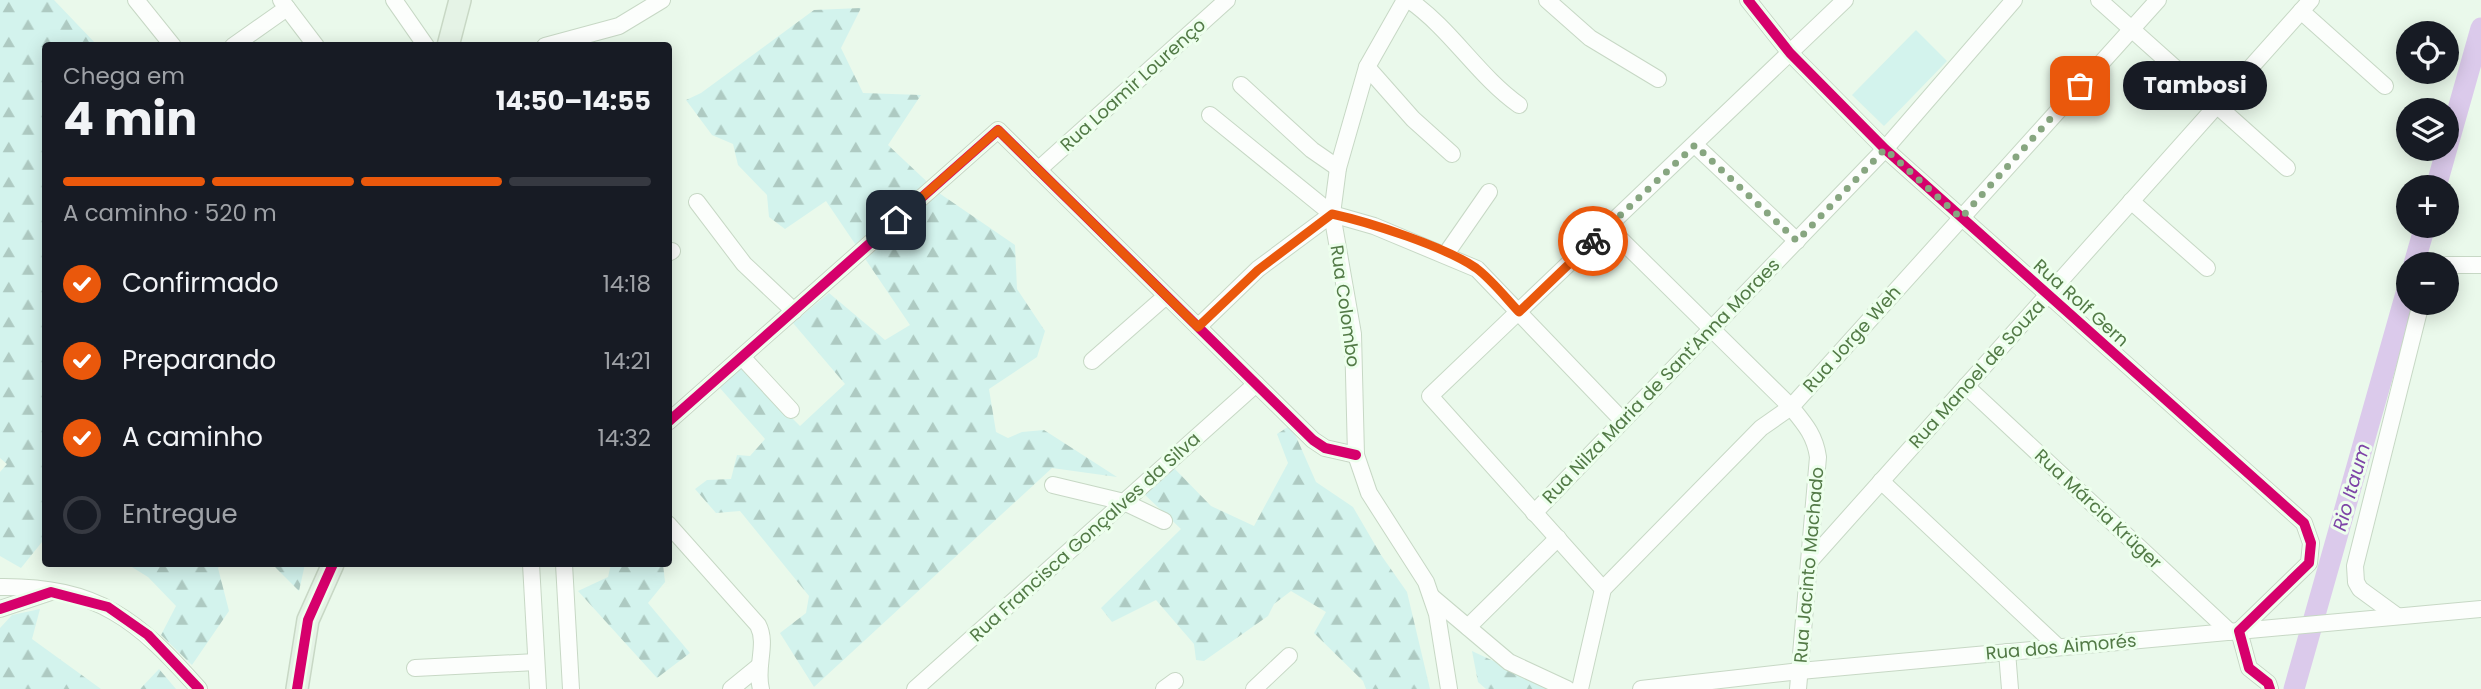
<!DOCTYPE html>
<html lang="pt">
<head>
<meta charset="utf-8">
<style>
  :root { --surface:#171b24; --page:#20242c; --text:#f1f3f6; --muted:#9ea1a6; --line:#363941; --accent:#ea580c }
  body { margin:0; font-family:Poppins,sans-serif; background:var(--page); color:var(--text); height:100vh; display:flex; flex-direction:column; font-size:26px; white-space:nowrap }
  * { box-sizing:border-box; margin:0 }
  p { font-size:23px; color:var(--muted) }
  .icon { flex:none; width:38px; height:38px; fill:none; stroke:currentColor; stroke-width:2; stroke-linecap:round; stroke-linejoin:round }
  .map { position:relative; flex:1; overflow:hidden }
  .details { position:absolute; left:42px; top:42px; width:630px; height:525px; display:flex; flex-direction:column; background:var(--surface); border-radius:7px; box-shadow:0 4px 18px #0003 }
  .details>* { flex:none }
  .controls { position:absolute; left:2396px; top:21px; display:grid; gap:14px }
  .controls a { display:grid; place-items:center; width:63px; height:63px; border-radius:50%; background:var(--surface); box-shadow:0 4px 18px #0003; font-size:35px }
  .pin { position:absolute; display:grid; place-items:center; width:60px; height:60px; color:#fff; margin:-30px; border-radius:14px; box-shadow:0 4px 10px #0006 }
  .courier { position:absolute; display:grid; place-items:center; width:70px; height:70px; margin:-35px; border:5px solid #ea580c; border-radius:50%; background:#fff; color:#222; box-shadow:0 2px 9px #0007 }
  .bubble { position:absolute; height:49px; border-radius:24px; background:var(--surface); box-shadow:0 4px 18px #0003; font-size:23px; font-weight:700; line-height:49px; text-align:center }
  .head em { font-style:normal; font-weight:700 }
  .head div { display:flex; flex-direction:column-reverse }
  .head { display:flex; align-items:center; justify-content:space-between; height:119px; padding:0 21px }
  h1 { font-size:46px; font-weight:700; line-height:52px }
  .bar { display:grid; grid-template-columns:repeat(4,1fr); gap:10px 7px; align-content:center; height:84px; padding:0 21px }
  .bar i { height:9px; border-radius:5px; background:var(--line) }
  .bar .current { background:var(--accent) }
  .bar p { grid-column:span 4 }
  ol { padding:0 21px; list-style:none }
  li { display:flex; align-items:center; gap:21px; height:77px }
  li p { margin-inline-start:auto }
  li .icon { padding:7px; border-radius:50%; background:var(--accent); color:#fff; stroke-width:4 }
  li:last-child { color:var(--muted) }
  li i { width:38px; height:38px; border:4px solid var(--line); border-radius:50% }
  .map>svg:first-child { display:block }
  .forest { fill:url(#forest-firs) }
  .garden { fill:#d3f3ed }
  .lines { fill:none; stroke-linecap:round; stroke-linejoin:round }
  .river { stroke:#dbcaeb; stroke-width:21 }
  .minor-casing { stroke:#c7d8c5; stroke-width:18 }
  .major-casing { stroke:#c8d8c5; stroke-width:24 }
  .minor { stroke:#fcfefc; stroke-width:16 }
  .major { stroke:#e5f3e6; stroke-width:21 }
  .cycleway-casing { stroke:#edffed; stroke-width:15 }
  .cycleway { stroke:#d6006c; stroke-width:10 }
  .done { stroke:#87a680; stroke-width:7; stroke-dasharray:0 12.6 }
  .route { stroke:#ea580c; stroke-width:9 }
  .labels { text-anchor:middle; stroke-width:6; stroke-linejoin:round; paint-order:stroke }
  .street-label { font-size:18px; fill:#527a46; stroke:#edffed }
  .water-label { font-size:19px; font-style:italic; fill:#7e45a7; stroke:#edffed }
</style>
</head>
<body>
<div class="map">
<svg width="2481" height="689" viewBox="0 0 2481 689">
  <defs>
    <pattern id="forest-firs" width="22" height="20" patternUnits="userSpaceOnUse" patternTransform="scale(1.75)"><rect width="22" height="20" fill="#d3f3ed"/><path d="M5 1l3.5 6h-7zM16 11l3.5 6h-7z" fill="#aecac2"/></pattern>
  </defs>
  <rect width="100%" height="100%" fill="#eaf9eb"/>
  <g class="forest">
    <polygon points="0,0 54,0 97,45 46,46 46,537 21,568 0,556 0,472 7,464 0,458"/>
    <polygon points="861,8 841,48 863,93 921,95 888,145 939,193 1015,245 1017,289 1045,331 1037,357 989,389 996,432 1008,438 1022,432 1044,430 1117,477 1052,468 814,687 780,633 806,613 809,596 740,511 716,513 695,489 707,480 731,479 737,455 750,456 765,439 719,387 740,366 800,426 845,384 793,323 829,293 885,340 910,325 826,201 785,229 769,217 767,195 738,165 733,144 712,135 686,100 701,93 814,10"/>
    <polygon points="1291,425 1316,482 1353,507 1381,555 1407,592 1430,689 1366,689 1363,681 1314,633 1326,612 1291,591 1274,604 1268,616 1204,661 1196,660 1194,644 1156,600 1112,622 1101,608 1181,529 1142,492 1171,465 1211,506 1254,526 1288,463 1277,434"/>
    <polygon points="127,564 222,564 218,568 229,611 192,665 161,635 176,606 148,577"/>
    <polygon points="272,564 305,564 299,591"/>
    <polygon points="611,564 663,564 665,582 648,603 690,653 657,678 578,591 608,577"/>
    <polygon points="40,609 32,639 101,689 0,689 0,628 12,615"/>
    <polygon points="1472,651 1553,689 1486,689 1478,682"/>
    <polygon points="159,669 176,689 140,689"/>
  </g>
  <polygon class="garden" points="1916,30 1947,61 1884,126 1852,95"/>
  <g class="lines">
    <g class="river">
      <polyline points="2436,187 2481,28"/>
      <polyline points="2414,264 2425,226"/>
      <polyline points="2294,689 2408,286"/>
    </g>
    <defs>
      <g id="minor">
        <polyline points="136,0 173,46"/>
        <polyline points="281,0 316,46"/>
        <polyline points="394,0 426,46"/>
        <polyline points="1405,0 1367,67 1338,168 1332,214 1353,334 1356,455 1369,493 1426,582 1437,614 1449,689"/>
        <path d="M1409 0C1451 29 1478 76 1519 105"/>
        <polyline points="1547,0 1590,38 1658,79"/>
        <polyline points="1748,0 1790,53 1885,149 2304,523 2311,543 2309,563 2239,631 2249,668 2268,683 2270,689"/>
        <polyline points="2099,0 2287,168"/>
        <polyline points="2301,11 2385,86"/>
        <polyline points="233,46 287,8"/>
        <polyline points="545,46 619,26 662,0"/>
        <polyline points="1367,67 1413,119 1452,154"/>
        <polyline points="1241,85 1312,150 1338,168"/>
        <polyline points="1210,115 1332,214 1374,226 1477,269 1622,420"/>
        <polyline points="1695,145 1797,241"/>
        <polyline points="1038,170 1227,0"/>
        <polyline points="2131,201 2207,268"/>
        <polyline points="697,202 744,264 794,311"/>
        <path d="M1608 227 1791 407C1804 423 1815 435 1818 457L1798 689"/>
        <polyline points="668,253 672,251"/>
        <polyline points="1446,254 1489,192"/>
        <polyline points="2446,265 2481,265"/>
        <polyline points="1198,327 1258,269 1332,214"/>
        <polyline points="742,357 791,410"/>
        <polyline points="1092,361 1166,296"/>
        <polyline points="1966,386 2230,632"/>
        <polyline points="668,422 998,130 1313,440 1325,448 1356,455"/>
        <polyline points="1881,481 2058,647"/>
        <polyline points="1053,485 1124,502 1164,521"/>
        <polyline points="1534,513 1885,149 2014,0"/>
        <path d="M668 524 758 625C768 644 755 667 761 689"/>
        <polyline points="1810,561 2311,0"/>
        <polyline points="531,564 538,689"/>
        <polyline points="564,564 571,689"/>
        <path d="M0 587C98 586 138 620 199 689"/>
        <polyline points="1603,589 1430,396 1845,0"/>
        <polyline points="1432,597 1509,662 1567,689"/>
        <polyline points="0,609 51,592"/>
        <polyline points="2397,616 2360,589 2356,582 2355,566 2421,303"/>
        <polyline points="1468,627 1558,538"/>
        <polyline points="2007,652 2010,689"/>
        <polyline points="415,668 536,662"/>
        <polyline points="731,689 758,667"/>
        <polyline points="915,689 1256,384"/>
        <polyline points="1164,689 1175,681"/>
        <polyline points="1254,689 1289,656"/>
        <polyline points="1580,689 1603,589 1761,428 1791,407 2158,0"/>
        <polyline points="1641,689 1800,671 2481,609"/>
      </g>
      <g id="major">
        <polyline points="448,46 460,0"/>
        <polyline points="297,689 308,620 333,564"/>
      </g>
    </defs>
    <use href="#minor" class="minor-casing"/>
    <use href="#major" class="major-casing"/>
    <use href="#minor" class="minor"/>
    <use href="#major" class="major"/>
    <defs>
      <g id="cycleway">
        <polyline points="1748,0 1790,53 1885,149 2304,523 2311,543 2309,563 2239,631 2249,668 2268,683 2270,689"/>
        <polyline points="668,422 998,130 1313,440 1325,448 1356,455"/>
        <polyline points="0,609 51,592 108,607 148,635 199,689"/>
        <polyline points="297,689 308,620 333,564"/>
      </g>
    </defs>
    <use href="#cycleway" class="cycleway-casing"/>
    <use href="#cycleway" class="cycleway"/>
  </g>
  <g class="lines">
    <polyline class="done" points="1593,241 1695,145 1797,241 1885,149 1961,218 2080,86"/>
    <path class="route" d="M896 220 998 130 1198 327 1258 270 1332 214C1369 222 1446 247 1476 268 1492 280 1505 297 1519 312L1593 241"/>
  </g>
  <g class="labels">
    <g class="street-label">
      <text transform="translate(1133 85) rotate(-42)" y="6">Rua Loamir Lourenço</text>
      <text transform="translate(2081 303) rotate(42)" y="6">Rua Rolf Gern</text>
      <text transform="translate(1345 306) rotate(82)" y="6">Rua Colombo</text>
      <text transform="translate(1852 339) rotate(-48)" y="6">Rua Jorge Weh</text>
      <text transform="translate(1977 374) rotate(-48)" y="6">Rua Manoel de Souza</text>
      <text transform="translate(1661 381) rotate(-46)" y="6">Rua Nilza Maria de Sant'Anna Moraes</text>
      <text transform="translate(2098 509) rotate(43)" y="6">Rua Márcia Krüger</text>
      <text transform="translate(1085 537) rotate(-42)" y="6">Rua Francisca Gonçalves da Silva</text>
      <text transform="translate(1809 565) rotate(-85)" y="6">Rua Jacinto Machado</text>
      <text transform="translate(2061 647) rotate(-5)" y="6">Rua dos Aimorés</text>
    </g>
    <g class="water-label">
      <text transform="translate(2351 487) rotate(-74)" y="7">Rio Itaum</text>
    </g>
  </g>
</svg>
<div class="controls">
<a><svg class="icon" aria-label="locate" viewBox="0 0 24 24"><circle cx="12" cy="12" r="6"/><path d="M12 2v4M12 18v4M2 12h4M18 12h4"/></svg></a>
<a><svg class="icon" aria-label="layers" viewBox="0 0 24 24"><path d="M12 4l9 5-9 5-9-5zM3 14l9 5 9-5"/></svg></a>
<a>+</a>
<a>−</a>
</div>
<div class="pin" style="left:2080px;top:86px;background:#ea580c"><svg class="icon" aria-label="bag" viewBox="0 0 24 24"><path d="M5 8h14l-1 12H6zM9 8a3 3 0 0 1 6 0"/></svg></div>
<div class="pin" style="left:896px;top:220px;background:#1f2937"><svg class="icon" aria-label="home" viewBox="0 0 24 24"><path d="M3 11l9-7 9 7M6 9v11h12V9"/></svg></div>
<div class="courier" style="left:1593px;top:241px"><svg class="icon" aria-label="bike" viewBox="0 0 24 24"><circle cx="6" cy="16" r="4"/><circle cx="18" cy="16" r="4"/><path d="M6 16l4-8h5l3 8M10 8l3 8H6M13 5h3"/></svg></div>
<div class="bubble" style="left:2123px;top:61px;width:144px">Tambosi</div>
<section class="details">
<div class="head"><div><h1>4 min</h1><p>Chega em</p></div><em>14:50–14:55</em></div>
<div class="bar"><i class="current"></i><i class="current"></i><i class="current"></i><i></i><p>A caminho · 520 m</p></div>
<ol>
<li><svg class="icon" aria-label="check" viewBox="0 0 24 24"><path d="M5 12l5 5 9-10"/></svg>Confirmado<p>14:18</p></li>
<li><svg class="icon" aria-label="check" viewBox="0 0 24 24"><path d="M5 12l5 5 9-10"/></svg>Preparando<p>14:21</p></li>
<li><svg class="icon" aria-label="check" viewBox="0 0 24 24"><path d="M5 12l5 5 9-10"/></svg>A caminho<p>14:32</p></li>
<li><i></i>Entregue</li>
</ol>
</section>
</div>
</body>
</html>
